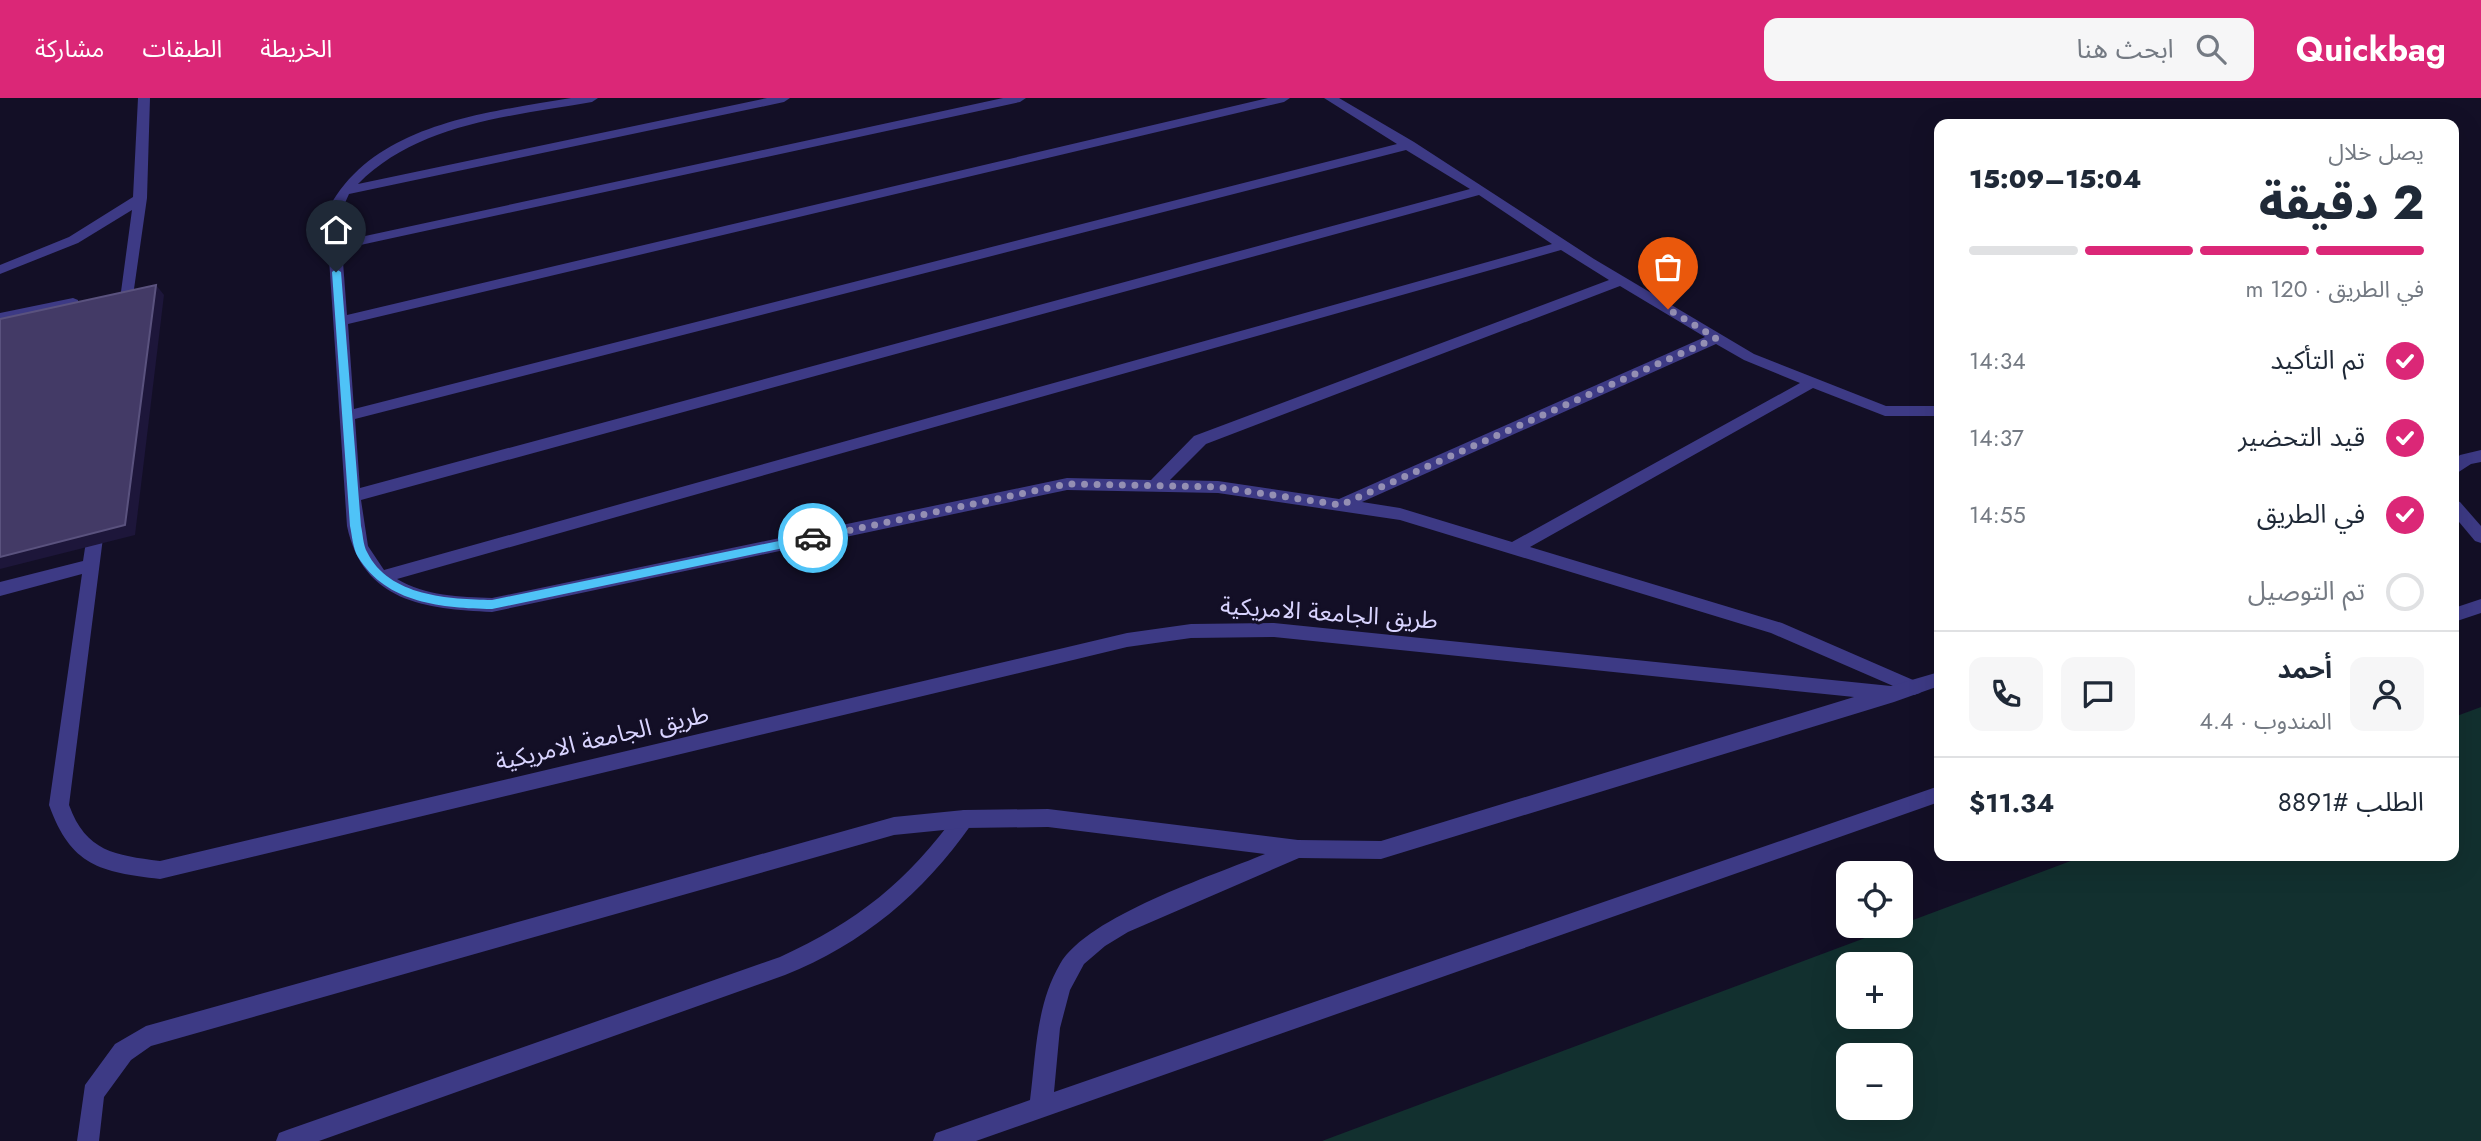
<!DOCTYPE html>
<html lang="ar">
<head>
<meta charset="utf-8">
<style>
  :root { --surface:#fff; --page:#f6f6f7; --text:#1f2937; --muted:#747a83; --line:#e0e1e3; --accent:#db2777 }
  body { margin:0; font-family:Jost,"Noto Sans Arabic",sans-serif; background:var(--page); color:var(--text); direction:rtl; height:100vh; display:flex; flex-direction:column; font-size:26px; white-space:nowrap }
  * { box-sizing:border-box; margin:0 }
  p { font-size:23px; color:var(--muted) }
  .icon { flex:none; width:38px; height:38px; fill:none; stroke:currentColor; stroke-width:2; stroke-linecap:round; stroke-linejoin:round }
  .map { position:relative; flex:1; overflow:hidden; direction:ltr }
  .details { position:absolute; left:1934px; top:21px; width:525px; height:742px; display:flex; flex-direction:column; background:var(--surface); border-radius:14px; box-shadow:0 7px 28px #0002; direction:rtl }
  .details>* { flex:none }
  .tools { position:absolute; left:1836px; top:763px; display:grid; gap:14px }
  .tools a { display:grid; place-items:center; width:77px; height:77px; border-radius:14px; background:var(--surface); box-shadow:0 7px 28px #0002; font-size:35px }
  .pin { position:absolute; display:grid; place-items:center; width:60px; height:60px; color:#fff; margin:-72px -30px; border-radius:50% 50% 50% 0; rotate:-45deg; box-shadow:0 0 7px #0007 }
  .pin .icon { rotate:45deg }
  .courier { position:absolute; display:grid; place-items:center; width:70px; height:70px; margin:-35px; border:5px solid #4fc3f7; border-radius:50%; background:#fff; color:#222; box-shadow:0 2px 9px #0007 }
  .headline em { font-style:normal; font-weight:800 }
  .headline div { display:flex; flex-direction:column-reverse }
  .headline { display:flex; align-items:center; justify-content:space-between; height:119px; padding:0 35px }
  h1 { font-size:46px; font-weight:800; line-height:52px }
  .bar { display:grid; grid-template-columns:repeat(4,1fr); gap:10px 7px; align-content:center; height:84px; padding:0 35px }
  .bar i { height:9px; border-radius:5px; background:var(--line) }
  .bar .active { background:var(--accent) }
  .bar p { grid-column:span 4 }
  .line { display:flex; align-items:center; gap:18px; padding:0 35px; border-top:2px solid var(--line) }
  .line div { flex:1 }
  .round { display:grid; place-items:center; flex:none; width:74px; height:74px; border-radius:14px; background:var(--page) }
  ol { padding:0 35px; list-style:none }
  li { display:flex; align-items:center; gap:21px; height:77px }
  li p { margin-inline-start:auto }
  li .icon { padding:7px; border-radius:50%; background:var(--accent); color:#fff; stroke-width:4 }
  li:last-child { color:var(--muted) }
  li i { width:38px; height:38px; border:4px solid var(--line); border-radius:50% }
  header { display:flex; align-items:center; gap:42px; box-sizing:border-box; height:98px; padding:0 35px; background:var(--accent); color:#fff }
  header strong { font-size:33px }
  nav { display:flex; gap:38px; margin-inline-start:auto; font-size:24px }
  .search { width:490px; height:63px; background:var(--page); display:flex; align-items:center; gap:18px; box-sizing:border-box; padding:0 24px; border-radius:14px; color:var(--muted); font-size:26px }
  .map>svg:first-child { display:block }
  .green { fill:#12302f; fill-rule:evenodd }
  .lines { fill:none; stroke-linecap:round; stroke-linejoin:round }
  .lane { fill:#3d3a85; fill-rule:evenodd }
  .street { fill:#3d3a85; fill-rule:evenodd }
  .shaded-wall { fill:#1d163a }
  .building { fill:#433a66; stroke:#5a527e; stroke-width:2 }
  .route { fill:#4fc3f7 }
  .done { stroke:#948fb3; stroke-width:7; stroke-dasharray:0 12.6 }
  .labels { text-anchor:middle; stroke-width:6; stroke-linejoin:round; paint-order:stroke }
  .street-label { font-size:24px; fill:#d9d4ff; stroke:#130f26 }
</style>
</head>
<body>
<header>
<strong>Quickbag</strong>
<div class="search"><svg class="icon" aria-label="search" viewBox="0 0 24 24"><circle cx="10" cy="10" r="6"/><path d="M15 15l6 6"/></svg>ابحث هنا</div>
<nav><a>الخريطة</a><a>الطبقات</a><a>مشاركة</a></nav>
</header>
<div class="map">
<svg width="2481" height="1043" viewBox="0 0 2481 1043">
  <rect width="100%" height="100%" fill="#130f26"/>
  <path class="green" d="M2481 609V1043H1322L2084 758H2454V619ZM1848 866H1900V919H1848ZM1848 957H1900V1010H1848Z"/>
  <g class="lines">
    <g class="lane">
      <path d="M571 0H598L592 4C512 18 418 25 358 86L767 0H790L784 4 349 96 340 116 342 143 1003 0H1026L1020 4 342 151 347 217 1268 0H1290L1284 4 348 226 354 311 1397 46 1324 0H1339L1414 44 1594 161 1754 256 1886 308H1939V318H1885L1813 290 1530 449 1782 525 1920 585 1923 590 1920 595 1914 597 1771 535 1400 422 1218 395 1067 392 492 514C425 511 363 504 347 428L326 116C369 26 484 15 571 0ZM1406 52 1470 91 360 390 355 321ZM1479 97 1552 146 384 472 368 448 361 402ZM1561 152 1609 182 1194 338 1151 382 1067 380 492 500C459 499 426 498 397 481ZM1620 188 1705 239 1339 401 1218 383 1170 382 1206 346ZM1716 246 1744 262 1800 285 1512 444 1400 410 1362 404Z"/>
      <path d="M964 712 971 715 974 721 971 727C923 795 863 846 785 877L319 1043H276L279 1035 287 1032 780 859C857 824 908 783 957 715Z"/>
    </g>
    <g class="street">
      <polygon points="138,0 150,0 147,100 130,219 120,219 118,216 132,112 78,145 0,176 0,167 69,139 133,99"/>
      <polygon points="73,200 78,202 78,208 0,225 0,215"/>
      <polygon points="2481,352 2481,364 2471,366 2454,377 2454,363 2460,357"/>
      <polygon points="2454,402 2460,404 2481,428 2481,445 2475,443 2454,418"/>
      <path d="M97 418 105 424 69 707C86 754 115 757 160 763L1127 535 1191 526 1274 525 1891 588 1939 574V588L1894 604 1381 761 1299 760 1128 834 1105 848 1084 866 1070 892 1060 930 1054 994 1939 688V704L976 1043H933L936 1035 1030 1002C1036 956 1036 907 1060 866 1088 818 1212 778 1265 756L1048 729 964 730 894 737 151 948 131 962 104 999 99 1043H77L85 987 115 946 146 928 894 719 964 712 1048 711 1298 742 1381 743 1854 599 1274 539 1191 540 1127 549 160 781C100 774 71 768 49 707L82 476 0 498V484L83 463 89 424Z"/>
      <polygon points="2481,501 2481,515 2454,524 2454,510"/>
    </g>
  </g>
  <polygon class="shaded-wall" points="156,187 164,197 135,437 0,471 0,459"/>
  <polygon class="building" points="156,187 125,427 0,459 0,221"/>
  <path class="route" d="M336 171 341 174 361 428C363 436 363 447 367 454 389 499 450 501 492 502L813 436 817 437V443L492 511C443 510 387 506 358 459 353 451 352 437 350 428L332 174Z"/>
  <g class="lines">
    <polyline class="done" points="813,440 1067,386 1218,389 1341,407 1716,240 1668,211"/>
  </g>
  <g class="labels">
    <g class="street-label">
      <text transform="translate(1329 515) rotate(4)" y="8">طريق الجامعة الامريكية</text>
      <text transform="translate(602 640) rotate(-13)" y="8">طريق الجامعة الامريكية</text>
    </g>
  </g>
</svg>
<div class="tools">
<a><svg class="icon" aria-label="locate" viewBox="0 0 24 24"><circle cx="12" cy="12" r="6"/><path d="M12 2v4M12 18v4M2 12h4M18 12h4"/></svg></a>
<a>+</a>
<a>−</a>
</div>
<div class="pin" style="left:1668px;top:211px;background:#ea580c"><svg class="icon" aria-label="bag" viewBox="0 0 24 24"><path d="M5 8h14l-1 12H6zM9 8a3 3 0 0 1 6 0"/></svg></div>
<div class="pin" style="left:336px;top:174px;background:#1f2937"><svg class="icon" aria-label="home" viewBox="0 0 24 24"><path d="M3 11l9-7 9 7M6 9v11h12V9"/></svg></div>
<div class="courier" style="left:813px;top:440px"><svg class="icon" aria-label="car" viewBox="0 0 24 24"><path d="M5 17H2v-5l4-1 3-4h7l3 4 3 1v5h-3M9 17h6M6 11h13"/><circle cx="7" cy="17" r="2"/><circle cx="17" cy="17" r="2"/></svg></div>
<section class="details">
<div class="headline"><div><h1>2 دقيقة</h1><p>يصل خلال</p></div><em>15:04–15:09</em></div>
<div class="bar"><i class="active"></i><i class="active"></i><i class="active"></i><i></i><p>في الطريق · 120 m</p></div>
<ol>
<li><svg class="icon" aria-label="check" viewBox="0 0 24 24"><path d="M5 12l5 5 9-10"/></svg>تم التأكيد<p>14:34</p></li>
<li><svg class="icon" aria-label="check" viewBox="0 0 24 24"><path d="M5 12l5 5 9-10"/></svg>قيد التحضير<p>14:37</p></li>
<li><svg class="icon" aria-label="check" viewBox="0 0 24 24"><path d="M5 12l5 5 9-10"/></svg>في الطريق<p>14:55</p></li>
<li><i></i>تم التوصيل</li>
</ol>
<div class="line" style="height:126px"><a class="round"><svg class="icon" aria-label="person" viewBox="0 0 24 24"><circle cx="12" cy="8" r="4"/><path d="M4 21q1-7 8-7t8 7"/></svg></a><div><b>أحمد</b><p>المندوب · 4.4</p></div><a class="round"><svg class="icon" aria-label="chat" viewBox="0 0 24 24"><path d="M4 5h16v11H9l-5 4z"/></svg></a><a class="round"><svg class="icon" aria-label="phone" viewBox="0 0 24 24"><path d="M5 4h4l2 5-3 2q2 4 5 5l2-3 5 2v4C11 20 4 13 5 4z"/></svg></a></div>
<div class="line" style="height:91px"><div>الطلب #8891</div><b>$11.34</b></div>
</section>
</div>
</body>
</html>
